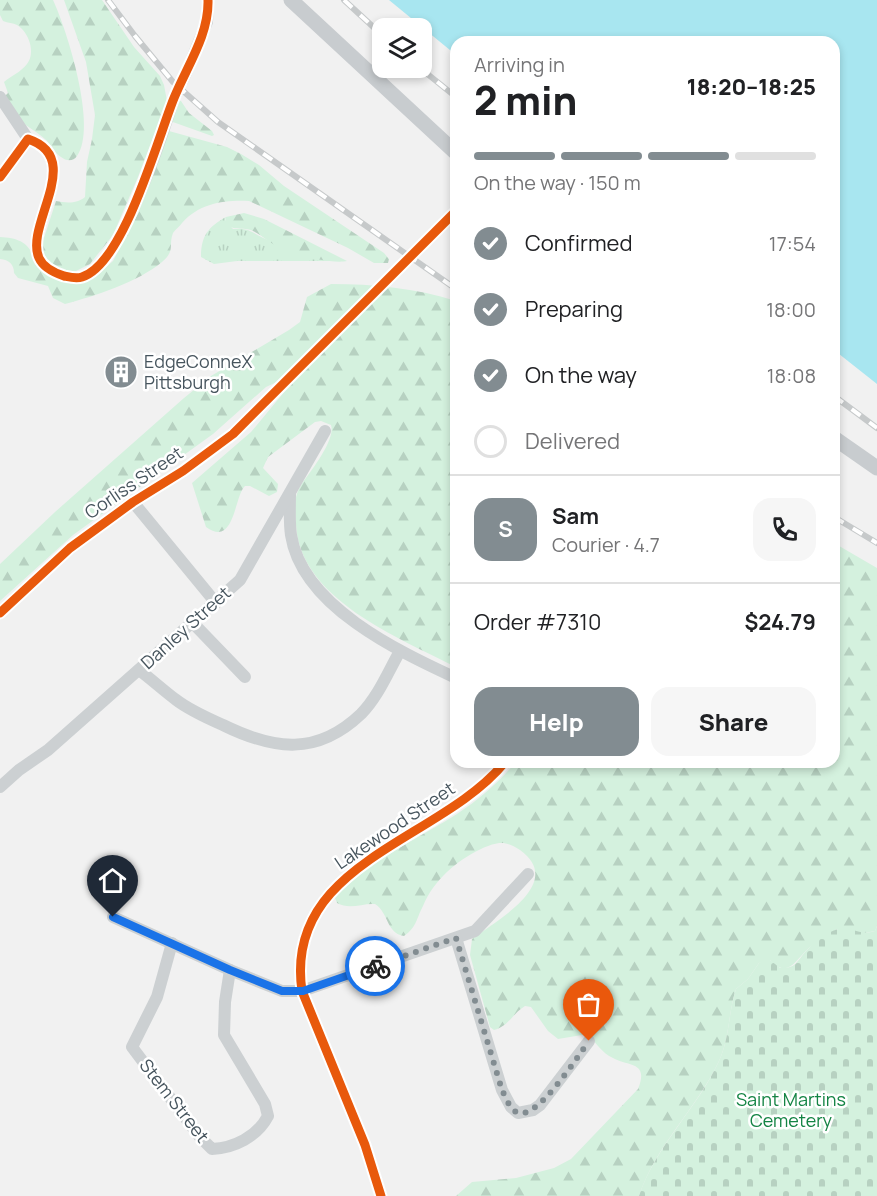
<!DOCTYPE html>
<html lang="en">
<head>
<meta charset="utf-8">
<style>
  :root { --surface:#fff; --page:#f6f6f6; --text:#202124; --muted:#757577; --line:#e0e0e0; --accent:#828c91 }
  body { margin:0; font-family:Manrope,sans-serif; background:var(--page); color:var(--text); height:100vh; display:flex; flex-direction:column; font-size:22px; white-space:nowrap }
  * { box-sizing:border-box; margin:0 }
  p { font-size:20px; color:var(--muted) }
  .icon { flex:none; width:33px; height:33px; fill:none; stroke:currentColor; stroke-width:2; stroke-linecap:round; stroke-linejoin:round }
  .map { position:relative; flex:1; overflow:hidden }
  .drawer { position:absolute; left:450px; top:36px; width:390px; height:732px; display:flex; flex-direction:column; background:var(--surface); border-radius:18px; box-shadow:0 3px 9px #0003 }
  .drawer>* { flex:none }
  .buttons { position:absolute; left:372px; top:18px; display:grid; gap:12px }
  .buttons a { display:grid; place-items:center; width:60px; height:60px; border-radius:12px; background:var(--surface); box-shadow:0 3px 9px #0003; font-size:30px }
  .pin { position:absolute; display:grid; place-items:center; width:51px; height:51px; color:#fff; margin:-62px -26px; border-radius:50% 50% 50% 0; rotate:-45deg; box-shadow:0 0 6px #0007 }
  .pin .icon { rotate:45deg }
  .courier { position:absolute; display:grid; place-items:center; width:60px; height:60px; margin:-30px; border:4px solid #1a73e8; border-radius:50%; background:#fff; color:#222; box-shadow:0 2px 8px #0007 }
  .overview em { font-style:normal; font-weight:800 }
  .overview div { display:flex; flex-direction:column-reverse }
  .overview { display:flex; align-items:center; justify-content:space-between; height:102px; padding:0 24px }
  h1 { font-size:39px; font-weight:800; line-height:45px }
  .bar { display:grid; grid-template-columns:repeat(4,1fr); gap:9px 6px; align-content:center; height:72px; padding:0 24px }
  .bar i { height:8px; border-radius:4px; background:var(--line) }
  .bar .selected { background:var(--accent) }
  .bar p { grid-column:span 4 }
  .line { display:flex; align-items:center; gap:15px; padding:0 24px; border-top:2px solid var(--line) }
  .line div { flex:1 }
  .round { display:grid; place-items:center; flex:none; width:63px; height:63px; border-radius:18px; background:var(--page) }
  ol { padding:0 24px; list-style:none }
  li { display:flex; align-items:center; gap:18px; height:66px }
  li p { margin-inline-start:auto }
  li .icon { padding:6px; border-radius:50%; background:var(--accent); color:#fff; stroke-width:4 }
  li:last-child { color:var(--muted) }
  li i { width:33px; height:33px; border:3px solid var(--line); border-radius:50% }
  .cta { display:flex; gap:12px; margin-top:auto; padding:12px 24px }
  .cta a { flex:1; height:69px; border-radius:18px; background:var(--accent); color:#fff; font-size:24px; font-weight:800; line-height:69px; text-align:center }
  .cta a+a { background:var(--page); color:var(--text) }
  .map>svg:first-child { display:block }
  .grass { fill:url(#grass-tufts) }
  .forest { fill:url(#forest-firs) }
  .cemetery { fill:url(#cemetery-stones) }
  .water { fill:#a8e6f0 }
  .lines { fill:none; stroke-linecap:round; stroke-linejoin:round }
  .minor-tunnel { stroke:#c6cacc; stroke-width:12; stroke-dasharray:12 6; stroke-linecap:butt }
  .minor { stroke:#ccd0d2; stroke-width:12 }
  .major { stroke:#c8cccf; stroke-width:15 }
  .rail-casing { stroke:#c6c9ca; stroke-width:6 }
  .rail { stroke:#fff; stroke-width:4; stroke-dasharray:11; stroke-linecap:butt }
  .cycleway-casing { stroke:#fff; stroke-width:13 }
  .cycleway { stroke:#e8590c; stroke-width:9 }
  .done { stroke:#828c91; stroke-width:6; stroke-dasharray:0 10.8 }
  .route { stroke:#1a73e8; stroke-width:8 }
  .labels { text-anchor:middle; stroke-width:5; stroke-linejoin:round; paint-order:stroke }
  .poi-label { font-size:18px; fill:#47555e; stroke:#fff; text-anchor:start }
  .street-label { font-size:18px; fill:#47555e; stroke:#fff }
  .park-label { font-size:18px; fill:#148444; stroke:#fff }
</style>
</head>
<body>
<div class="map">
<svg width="877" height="1196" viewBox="0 0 877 1196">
  <defs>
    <pattern id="grass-tufts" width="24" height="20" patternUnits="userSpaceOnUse" patternTransform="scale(1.5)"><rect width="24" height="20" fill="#d4f1de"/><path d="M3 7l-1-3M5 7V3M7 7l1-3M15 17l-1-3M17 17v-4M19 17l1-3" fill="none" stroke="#b7d1c1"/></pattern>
    <pattern id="forest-firs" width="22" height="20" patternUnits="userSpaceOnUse" patternTransform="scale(1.5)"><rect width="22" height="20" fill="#d4f1de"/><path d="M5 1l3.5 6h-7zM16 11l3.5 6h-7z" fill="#b7d1c1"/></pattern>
    <pattern id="cemetery-stones" width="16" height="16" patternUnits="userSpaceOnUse" patternTransform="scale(1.5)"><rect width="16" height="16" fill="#d4f1de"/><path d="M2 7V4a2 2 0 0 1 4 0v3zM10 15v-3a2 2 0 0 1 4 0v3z" fill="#b7d1c1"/></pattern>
  </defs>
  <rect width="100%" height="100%" fill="#f1f1f1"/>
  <path class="grass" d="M226 217 225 220 233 229C251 227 254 235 268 240 289 248 311 257 333 261H237L214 264 201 257C201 236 208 227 226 217Z"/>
  <g class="forest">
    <path d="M0 0H53C67 30 98 128 77 156 73 162 66 161 61 157 54 153 51 145 46 140 38 132 28 128 20 120 14 114 9 105 4 97L8 93 4 82C11 76 21 72 27 64 36 53 29 32 17 25 13 23 8 23 3 21L0 15Z"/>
    <path d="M64 0H102L134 47 160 76 164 85 167 101 138 177 113 235 90 264 74 272H66L55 267 47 260 43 251V241L56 201C66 203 77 204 85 197L87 162 92 139 95 115 86 62Z"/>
    <polygon points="178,101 181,101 189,113 212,131 214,135 212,136 170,121"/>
    <path d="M169 131 227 147 241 154 259 165 284 186 384 253 389 259 388 263H374L348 248 249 201C224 200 200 203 182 223 180 226 175 230 173 233 168 246 176 250 162 262 138 282 95 296 65 304L53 298 48 286 18 278 14 273C14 264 9 260 0 259V237C18 238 29 242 35 260L87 280 98 274 113 261 135 219Z"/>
    <path d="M244 213 264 219 347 261C334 264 296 256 283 250 271 244 262 235 251 230 241 227 232 231 225 223L226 217Z"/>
    <path d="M331 284C374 284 415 288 456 301V667C399 638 300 599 296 525 295 510 293 498 301 485 310 472 336 440 331 425L321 421 315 422 268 457 263 468 278 484 277 492 269 496 250 486H245C234 496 235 548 206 527L192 483 251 432 290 385 281 380 266 387 213 434 73 535 0 601V564L55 512 184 398 211 376 289 330 300 322 307 297Z"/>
    <path d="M834 543 877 568V926L875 931 860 934 837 929C828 935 818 941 809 948 796 959 788 980 770 960L759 963 748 979 736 989C728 1013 730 1037 719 1061 696 1110 657 1143 639 1196H456L472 1182 516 1178 554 1168 571 1159 638 1089C649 1061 629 1067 613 1058 602 1053 596 1043 588 1034L558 1039 548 1031 531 1007 525 1006C513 1013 509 1026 494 1030L490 1027 470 955 472 939C496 921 566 883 520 850 505 840 497 842 481 849 456 861 434 880 423 906 416 919 417 927 404 936 386 933 389 913 375 904 362 903 350 910 337 903L335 898C352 870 428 833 457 814 480 799 499 782 516 762H834Z"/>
  </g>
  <path class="cemetery" d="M877 926V1196H639C656 1145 697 1109 719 1061 730 1037 728 1013 736 989L748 979 759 963 764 960H770L780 968C784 968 790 968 794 965 798 962 802 955 806 951 814 943 827 932 838 929 851 924 856 937 875 931Z"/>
  <polygon class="water" points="389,0 877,0 877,384 834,350 834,42 456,42 456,55"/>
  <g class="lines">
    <g class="minor-tunnel">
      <polyline points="174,98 186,73"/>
      <polyline points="287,380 456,211"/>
    </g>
    <g class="minor">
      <polyline points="186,73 207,22 208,0"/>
      <polyline points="0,97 28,139"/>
      <path d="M0 177 28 139C92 160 9 243 47 268 57 274 71 280 82 277 121 265 162 136 174 98"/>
      <path d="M290 494C290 507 289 522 291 535 302 606 398 651 456 678"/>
      <polyline points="133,502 216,603"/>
      <polyline points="0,613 70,548 133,502 183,471 233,434 287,380"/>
      <polyline points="192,622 245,677"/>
      <path d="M139 670C151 679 163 690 175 699 189 710 207 718 223 725 274 750 317 756 361 714 378 697 388 672 400 651"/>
      <polyline points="0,787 19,770 48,750 240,580 325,431"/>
      <polyline points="113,917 230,970 282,991 302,991 475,931 528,874"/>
      <polyline points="456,938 502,1090 511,1107 518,1113 533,1110 540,1105 589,1041"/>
      <path d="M172 943 157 997 132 1047 199 1136 212 1149C234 1148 257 1137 268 1116L265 1104 224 1035 225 1002 230 970"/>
      <path d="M381 1196 365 1145 302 991C283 862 441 841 505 762"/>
    </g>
    <g class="major">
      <polyline points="291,0 456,153"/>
      <polyline points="834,438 877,468"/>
    </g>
    <defs>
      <g id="rail">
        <polyline points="108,0 135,36 173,82 218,122 456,289"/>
        <polyline points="344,0 382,35"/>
        <polyline points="420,68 456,97"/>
        <polyline points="834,396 877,428"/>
        <polyline points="834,517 877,543"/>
      </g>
    </defs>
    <use href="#rail" class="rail-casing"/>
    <use href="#rail" class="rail"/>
    <defs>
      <g id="cycleway">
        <path d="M0 177 28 139C86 158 24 225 39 258 43 267 55 273 64 276 69 277 76 279 82 277 124 264 158 137 174 98 187 66 209 35 208 0"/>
        <polyline points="0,613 70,548 133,502 183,471 233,434 456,211"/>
        <path d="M381 1196 365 1145 302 991C283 862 441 841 505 762"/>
      </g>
    </defs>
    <use href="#cycleway" class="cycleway-casing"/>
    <use href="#cycleway" class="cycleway"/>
  </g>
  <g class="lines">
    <path class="done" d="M375 966 456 938 502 1090C506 1098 510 1110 518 1113 538 1119 578 1056 589 1041"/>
    <polyline class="route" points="113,917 230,970 282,991 303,991 375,966"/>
  </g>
  <defs>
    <symbol id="building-disc" viewBox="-11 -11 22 22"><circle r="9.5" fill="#828c91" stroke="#fff"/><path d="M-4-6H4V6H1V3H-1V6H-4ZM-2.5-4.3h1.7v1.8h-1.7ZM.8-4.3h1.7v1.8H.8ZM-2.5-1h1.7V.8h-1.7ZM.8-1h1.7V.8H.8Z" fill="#fff"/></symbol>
  </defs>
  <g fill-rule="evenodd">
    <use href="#building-disc" x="102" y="353" width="38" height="38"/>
  </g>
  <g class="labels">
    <g class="poi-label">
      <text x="144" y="368">EdgeConneX<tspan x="144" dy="21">Pittsburgh</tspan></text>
    </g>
    <g class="street-label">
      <text transform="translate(134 483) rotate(-34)" y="6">Corliss Street</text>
      <text transform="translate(186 628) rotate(-42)" y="6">Danley Street</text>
      <text transform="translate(395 826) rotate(-34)" y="6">Lakewood Street</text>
      <text transform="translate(174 1101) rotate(52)" y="6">Stem Street</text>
    </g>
    <g class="park-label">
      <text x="791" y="1106">Saint Martins<tspan x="791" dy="21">Cemetery</tspan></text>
    </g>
  </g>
</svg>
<div class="buttons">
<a><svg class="icon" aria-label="layers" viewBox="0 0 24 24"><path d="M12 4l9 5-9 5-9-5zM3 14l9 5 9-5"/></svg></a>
</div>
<div class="pin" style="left:589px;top:1041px;background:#ea580c"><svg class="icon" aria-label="bag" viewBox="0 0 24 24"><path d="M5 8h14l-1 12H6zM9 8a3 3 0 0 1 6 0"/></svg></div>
<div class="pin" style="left:113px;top:917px;background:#1f2937"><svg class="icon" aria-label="home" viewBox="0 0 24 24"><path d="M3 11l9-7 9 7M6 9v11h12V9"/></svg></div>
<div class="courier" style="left:375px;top:966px"><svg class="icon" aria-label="bike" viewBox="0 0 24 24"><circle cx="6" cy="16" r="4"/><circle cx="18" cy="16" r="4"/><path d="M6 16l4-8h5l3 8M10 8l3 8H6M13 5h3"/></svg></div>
<section class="drawer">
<div class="overview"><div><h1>2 min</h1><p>Arriving in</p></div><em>18:20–18:25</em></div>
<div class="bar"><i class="selected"></i><i class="selected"></i><i class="selected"></i><i></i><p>On the way · 150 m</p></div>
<ol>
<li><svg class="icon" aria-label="check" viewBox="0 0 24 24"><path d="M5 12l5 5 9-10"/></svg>Confirmed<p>17:54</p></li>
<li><svg class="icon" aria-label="check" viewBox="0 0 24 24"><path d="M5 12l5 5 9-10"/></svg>Preparing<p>18:00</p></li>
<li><svg class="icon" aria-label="check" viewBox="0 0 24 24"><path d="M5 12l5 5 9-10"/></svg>On the way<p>18:08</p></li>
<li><i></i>Delivered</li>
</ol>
<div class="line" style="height:108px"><b class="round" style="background:var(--accent);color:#fff">S</b><div><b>Sam</b><p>Courier · 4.7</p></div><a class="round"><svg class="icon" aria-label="phone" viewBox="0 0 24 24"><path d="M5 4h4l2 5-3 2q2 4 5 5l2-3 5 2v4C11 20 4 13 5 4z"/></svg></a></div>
<div class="line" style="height:78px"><div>Order #7310</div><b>$24.79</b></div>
<div class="cta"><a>Help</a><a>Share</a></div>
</section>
</div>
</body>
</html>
